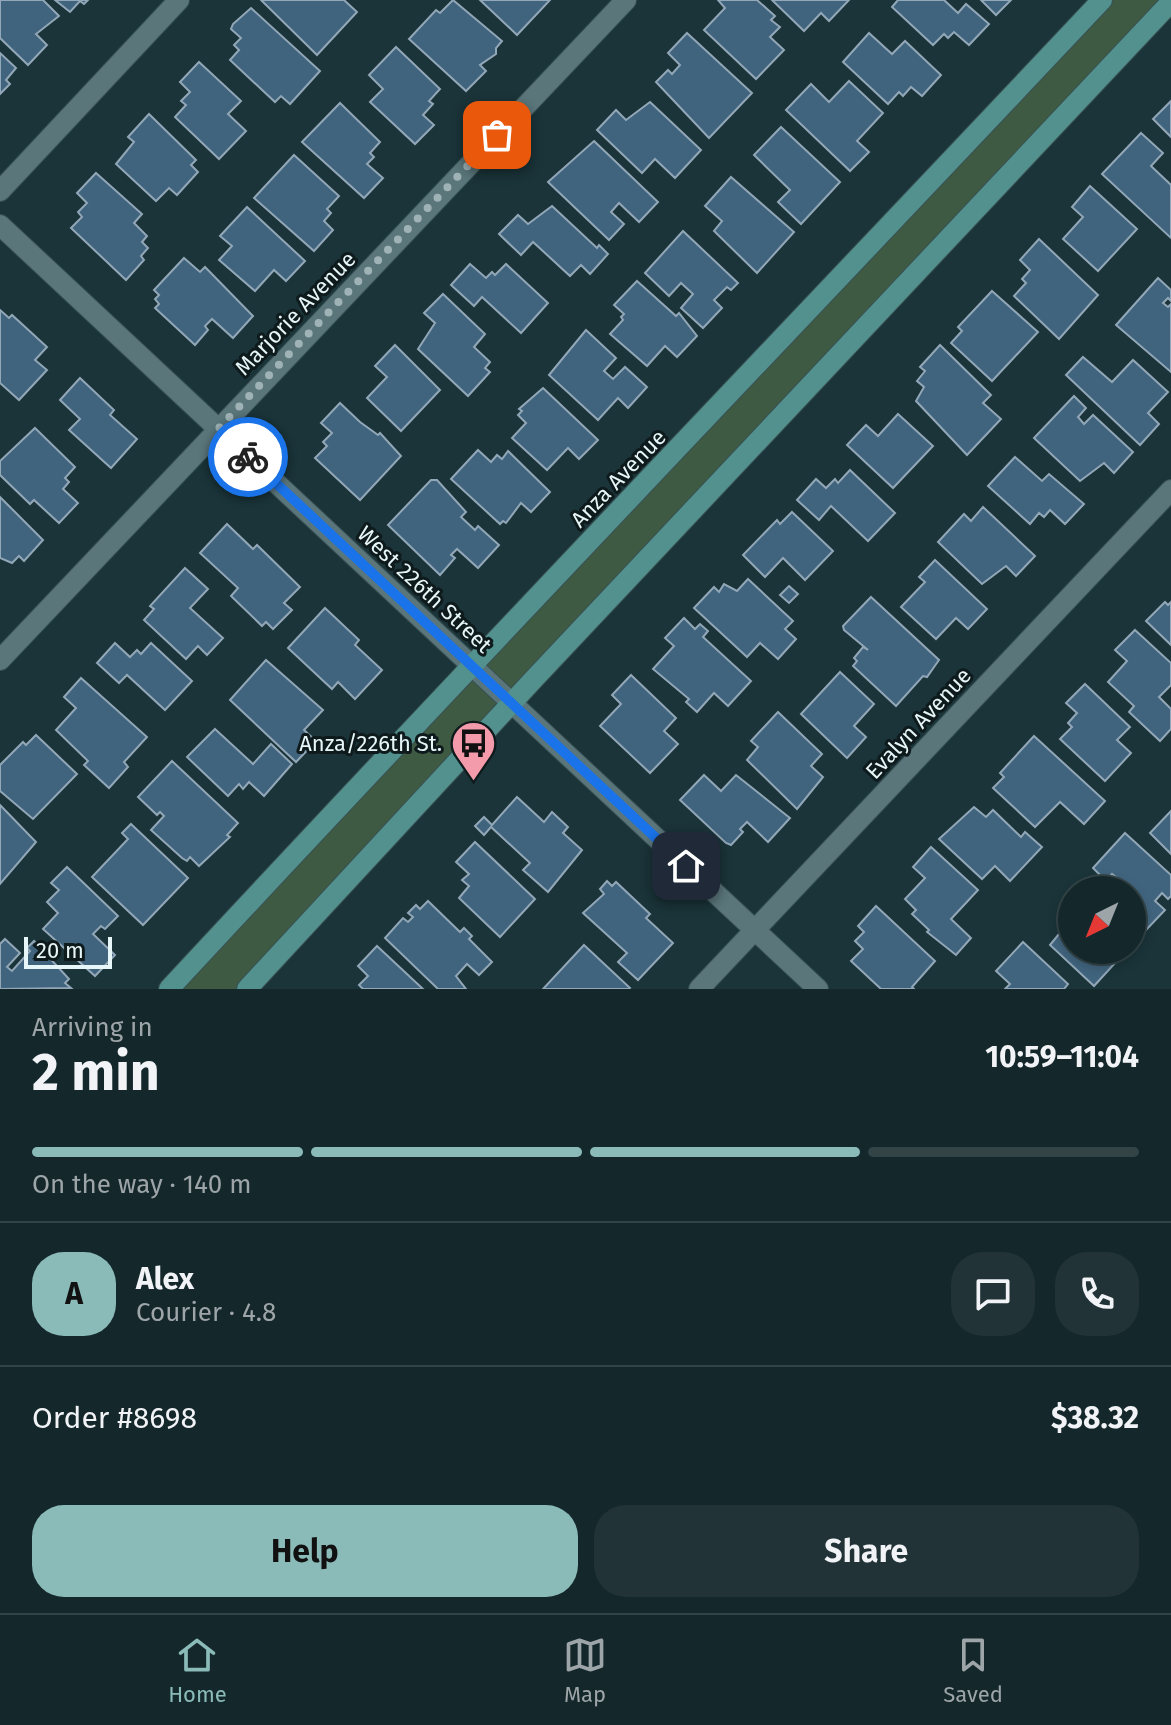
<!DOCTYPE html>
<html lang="en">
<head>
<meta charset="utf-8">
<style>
  :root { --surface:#14272b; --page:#213337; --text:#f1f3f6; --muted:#9da5a9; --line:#334447; --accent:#8bbbb9 }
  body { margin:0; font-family:"Fira Sans",sans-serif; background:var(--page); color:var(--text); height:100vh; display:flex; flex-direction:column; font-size:30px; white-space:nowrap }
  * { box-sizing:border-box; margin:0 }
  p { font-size:26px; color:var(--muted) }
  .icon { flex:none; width:44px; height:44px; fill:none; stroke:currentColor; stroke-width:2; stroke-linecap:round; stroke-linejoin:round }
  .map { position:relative; height:989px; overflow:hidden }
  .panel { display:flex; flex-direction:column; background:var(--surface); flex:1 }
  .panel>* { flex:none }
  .needle { width:52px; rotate:223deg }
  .tools { position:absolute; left:1058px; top:876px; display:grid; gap:16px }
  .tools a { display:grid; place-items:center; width:88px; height:88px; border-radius:50%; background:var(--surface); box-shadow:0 4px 12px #0003,0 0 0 2px var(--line); font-size:40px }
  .scale { position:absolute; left:24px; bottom:20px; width:88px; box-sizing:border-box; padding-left:8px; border:4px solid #e7f7f9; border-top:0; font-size:22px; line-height:28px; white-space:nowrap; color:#e7f7f9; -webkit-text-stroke:6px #0e1a1c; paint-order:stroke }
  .pin { position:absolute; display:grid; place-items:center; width:68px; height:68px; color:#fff; margin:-34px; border-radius:16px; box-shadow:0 4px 12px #0006 }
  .courier { position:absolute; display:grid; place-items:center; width:80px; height:80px; margin:-40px; border:6px solid #1a73e8; border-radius:50%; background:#fff; color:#222; box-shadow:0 2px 10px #0007 }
  .head em { font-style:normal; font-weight:700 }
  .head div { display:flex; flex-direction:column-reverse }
  .head { display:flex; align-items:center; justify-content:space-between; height:136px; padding:0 32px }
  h1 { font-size:52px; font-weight:700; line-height:60px }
  .bar { display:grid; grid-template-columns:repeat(4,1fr); gap:12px 8px; align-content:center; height:96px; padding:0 32px }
  .bar i { height:10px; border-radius:6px; background:var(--line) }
  .bar .active { background:var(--accent) }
  .bar p { grid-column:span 4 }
  .line { display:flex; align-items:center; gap:20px; padding:0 32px; border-top:2px solid var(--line) }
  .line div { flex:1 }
  .round { display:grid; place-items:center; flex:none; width:84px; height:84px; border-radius:32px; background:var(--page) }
  .action { display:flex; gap:16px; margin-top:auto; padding:16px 32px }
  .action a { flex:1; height:92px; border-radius:32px; background:var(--accent); color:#111; font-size:32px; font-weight:700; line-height:92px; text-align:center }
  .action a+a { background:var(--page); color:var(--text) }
  .menu { display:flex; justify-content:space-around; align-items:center; height:112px; border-top:2px solid var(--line); background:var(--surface); font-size:22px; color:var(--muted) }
  .menu a { display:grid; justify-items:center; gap:4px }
  .menu .active { color:var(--accent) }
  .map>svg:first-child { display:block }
  .green { fill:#3f5a42 }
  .building { fill:#41647e; stroke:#92a7b7; stroke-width:2 }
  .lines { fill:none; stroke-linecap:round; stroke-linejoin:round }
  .street-casing { stroke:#395154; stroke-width:22 }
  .secondary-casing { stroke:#395154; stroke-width:22 }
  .street { stroke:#5a767b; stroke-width:20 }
  .secondary { stroke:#52918d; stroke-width:20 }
  .done { stroke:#9fb3b6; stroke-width:8; stroke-dasharray:0 14.4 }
  .route { stroke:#1a73e8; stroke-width:10 }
  .labels { text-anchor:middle; stroke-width:6; stroke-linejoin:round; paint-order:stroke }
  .street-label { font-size:22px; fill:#e7f7f9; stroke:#0e1a1c }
  .poi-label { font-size:22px; fill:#e7f7f9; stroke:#0e1a1c; text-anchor:end }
</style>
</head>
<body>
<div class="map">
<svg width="1171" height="989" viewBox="0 0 1171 989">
  <rect width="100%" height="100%" fill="#1a3439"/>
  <polygon class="green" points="1099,0 1171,0 248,989 169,989"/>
  <g class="building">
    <polygon points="0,0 43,0 59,16 36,34 47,45 28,65 0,38"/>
    <polygon points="55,0 88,0 84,4 80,1 70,12"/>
    <polygon points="261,0 344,0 357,12 317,55"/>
    <polygon points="453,0 502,41 496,48 496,54 480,65 486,71 466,91 409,39 436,10 440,13"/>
    <polygon points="480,0 550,0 517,35"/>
    <polygon points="757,0 775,16 771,20 780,27 770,37 784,50 756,79 704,30 725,8 718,0"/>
    <polygon points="772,0 849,0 829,21 821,13 804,31"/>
    <polygon points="898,0 944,0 958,13 966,4 989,24 969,45 954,32 948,38 944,34 933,45 892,7"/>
    <polygon points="981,0 1011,0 996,15"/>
    <polygon points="251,8 320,71 290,104 281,96 275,102 230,60 239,50 234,45 241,38 231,29 233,24"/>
    <polygon points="687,33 752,93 709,138 656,82 668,70 672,74 680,65 668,53"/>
    <polygon points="869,33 892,54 905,41 941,75 922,96 911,87 903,96 899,92 888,104 843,62"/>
    <polygon points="396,47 440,89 429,101 433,104 423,115 434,125 415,144 370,102 383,89 369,75"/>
    <polygon points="0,53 16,68 6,80 10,84 0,94"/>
    <polygon points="199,62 241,101 228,114 246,131 219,159 175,117 186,105 181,101 190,92 180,82"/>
    <polygon points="849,81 883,113 857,141 869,152 850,171 786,110 811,84 829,102"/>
    <polygon points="1171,101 1171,137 1153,119"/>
    <polygon points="650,102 701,150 675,178 655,159 642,173 597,130 616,110 626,120"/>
    <polygon points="340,103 380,142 370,153 374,157 367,164 383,178 364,198 302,142"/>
    <polygon points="149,114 196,160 191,165 198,172 177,195 169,188 156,201 116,164 134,142 128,137"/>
    <polygon points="781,127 840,182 801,224 778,202 790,190 754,155"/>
    <polygon points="1141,133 1163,153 1151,166 1171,185 1171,238 1102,174"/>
    <polygon points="594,141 658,202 639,222 619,203 611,212 624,224 609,240 548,182"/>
    <polygon points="294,155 339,196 327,209 331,213 324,221 333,230 314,251 254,198"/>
    <polygon points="96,173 142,214 134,223 147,236 142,242 148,248 141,256 144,260 126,280 71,228 82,217 78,212 87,203 77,193"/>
    <polygon points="731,177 794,232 757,273 714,231 722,221 705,206"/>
    <polygon points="1090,186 1137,229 1098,271 1063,239 1083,217 1072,207"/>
    <polygon points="552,206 597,248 599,245 608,254 590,274 581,265 570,276 533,242 521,255 499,234 518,215 528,224"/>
    <polygon points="247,207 305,261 286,281 274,270 255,291 219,260 232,246 220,236"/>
    <polygon points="683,231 738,283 731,290 727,287 714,300 722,308 703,328 681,308 693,294 681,283 669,296 645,273"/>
    <polygon points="1039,239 1098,295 1059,339 1014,296 1026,283 1022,279 1030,270 1020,260"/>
    <polygon points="184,258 200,272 205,267 253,316 233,338 212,319 205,326 208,330 195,345 155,308 159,304 155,299 159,295 154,290"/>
    <polygon points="470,264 486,278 492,272 495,275 506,264 548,303 521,333 482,297 474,306 451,285"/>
    <polygon points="1158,278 1171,290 1171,301 1168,298 1163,303 1168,307 1171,304 1171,372 1116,325"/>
    <polygon points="637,281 676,316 679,313 697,336 677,357 665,346 647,366 610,334 623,320 621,317 624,314 614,305"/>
    <polygon points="992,291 1038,332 992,381 951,343 962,331 958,327"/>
    <polygon points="443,294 485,334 474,347 490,362 485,368 490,372 468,396 418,349 435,323 424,313"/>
    <polygon points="0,310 9,318 12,315 47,347 35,360 47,370 19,400 0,383"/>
    <polygon points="586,330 616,358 604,371 613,379 625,367 647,387 628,408 618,398 598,420 549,375"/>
    <polygon points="395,345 440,390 401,431 367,398 387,377 375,366"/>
    <polygon points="940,345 991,395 983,403 1001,419 967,455 916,401 924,387 917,381 925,371 920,367"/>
    <polygon points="1083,357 1112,382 1133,360 1168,392 1148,413 1159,424 1140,445 1066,375"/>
    <polygon points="80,378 114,410 110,415 137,439 111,468 69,430 80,419 60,400"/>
    <polygon points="543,388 598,440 579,459 568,448 547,470 512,438 526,423 518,415 522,411 519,409"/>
    <polygon points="1074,396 1086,408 1078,417 1084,424 1093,415 1133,452 1114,473 1104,463 1080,481 1034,438"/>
    <polygon points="340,403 360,422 378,435 380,433 401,456 360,500 315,458 327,446 323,442 332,433 321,423"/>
    <polygon points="898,414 933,446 893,488 847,445 866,425 878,436"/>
    <polygon points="35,428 75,467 65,478 69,482 63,489 78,503 59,523 34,500 30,504 0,475 0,461"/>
    <polygon points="478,450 491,462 497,455 502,459 508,451 550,492 531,512 521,503 506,523 503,521 500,524 451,479"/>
    <polygon points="1015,457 1042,481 1049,474 1084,504 1065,524 1050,510 1044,517 1039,513 1030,524 988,486"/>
    <polygon points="850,470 895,513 868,541 831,506 819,520 797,500 816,479 826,488 835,479 838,483"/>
    <polygon points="431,480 437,480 466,512 461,517 475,530 478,526 499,545 478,568 457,549 451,555 455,558 440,575 388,525"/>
    <polygon points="0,497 43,540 24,561 19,556 12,563 0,558"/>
    <polygon points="983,507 1035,556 1016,576 1006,566 982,584 938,542 964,514 971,521"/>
    <polygon points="792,512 833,551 805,580 783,558 765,577 743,555 777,520 780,524"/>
    <polygon points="227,524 253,549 257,545 300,587 284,603 292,610 273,629 266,622 262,626 231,596 238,588 200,553"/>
    <polygon points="935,560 987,609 968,629 956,618 936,639 901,607 925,582 919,577"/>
    <polygon points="185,568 208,589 190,608 223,638 207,655 198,646 186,659 144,620 154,609 150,606"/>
    <polygon points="748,579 793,621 785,629 796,639 778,659 760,643 747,657 694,608 714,587 719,592 724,584 737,591"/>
    <polygon points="789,586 798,594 789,603 780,595"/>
    <polygon points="871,597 939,660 927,677 923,676 896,706 853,666 857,661 854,658 863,647 868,650 844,630 843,626"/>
    <polygon points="1165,602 1168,605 1171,602 1171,645 1146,621"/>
    <polygon points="325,608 359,640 355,645 382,670 355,699 338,682 332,689 288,648"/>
    <polygon points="684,618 695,629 700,624 708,631 703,637 751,681 728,706 714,693 697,712 686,702 689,699 653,669 674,646 665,638"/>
    <polygon points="1135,630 1171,663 1171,685 1159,697 1171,709 1171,729 1160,741 1129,712 1134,706 1108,682 1127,661 1115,650"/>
    <polygon points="115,643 130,657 137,650 141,654 151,643 192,681 165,710 127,675 119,683 97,663"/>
    <polygon points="266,660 323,710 304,730 316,741 296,762 230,700"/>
    <polygon points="840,672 874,704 854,726 866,737 847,758 801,714"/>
    <polygon points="631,675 676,718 664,731 678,744 650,773 600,726 621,704 612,695"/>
    <polygon points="81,678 147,737 124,762 128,767 109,788 84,765 88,761 56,730 76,708 64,697"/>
    <polygon points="1085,684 1130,727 1117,740 1131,753 1105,781 1060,739 1072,727 1068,723 1077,713 1066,703"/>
    <polygon points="778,712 822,754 811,766 823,777 797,809 747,760 758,747 751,741"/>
    <polygon points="215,729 253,764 271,744 292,764 264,796 249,782 243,789 239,784 228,796 187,757"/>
    <polygon points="36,735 77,774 33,819 0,791 0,765 23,742 26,745"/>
    <polygon points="1034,736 1105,801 1084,824 1060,802 1035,827 993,788 1004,777 1000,773"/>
    <polygon points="172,761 238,823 227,835 230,837 199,866 190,857 187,861 182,858 151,830 164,816 160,812 157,815 138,797"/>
    <polygon points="704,775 721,791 736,775 790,818 768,842 747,822 740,829 743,832 731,845 726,843 680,800"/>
    <polygon points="517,797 544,822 552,812 568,827 563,833 582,850 548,892 523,870 530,863 491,827 484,835 475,826 484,817 492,825"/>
    <polygon points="0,805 36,842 0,884"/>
    <polygon points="974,807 986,817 993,810 1021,837 1025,832 1042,847 1010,881 995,866 982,879 939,839"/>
    <polygon points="1171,811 1171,854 1150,833"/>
    <polygon points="131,824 188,878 143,925 92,877 128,839 122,833"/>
    <polygon points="1125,833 1171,875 1171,896 1168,899 1162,893 1155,901 1165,910 1145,931 1132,918 1132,890 1112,874 1106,881 1093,868"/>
    <polygon points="475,842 535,899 500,937 459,898 469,886 462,880 469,874 456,862"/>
    <polygon points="931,847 978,890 951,919 971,938 956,955 927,932 929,930 912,914 916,910 905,899 925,878 913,867"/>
    <polygon points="67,867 118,916 105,929 101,926 93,934 115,955 95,976 43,929 58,913 47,902 59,890 51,883"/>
    <polygon points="607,881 612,886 616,882 650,914 646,918 673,943 638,980 618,962 627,953 583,913 604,894 600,889"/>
    <polygon points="428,901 460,932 464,928 472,936 469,939 492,962 479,975 467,964 456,976 466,989 438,989 385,938 403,918 408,922 413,917 408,913 416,905 420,909"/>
    <polygon points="876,906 935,961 912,987 914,989 881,989 851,961 863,949 855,941 864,932 858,926"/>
    <polygon points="1072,918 1072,950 1127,950 1094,986 1050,945"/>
    <polygon points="5,939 20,953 7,967 12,971 30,951 27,948 34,941 69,979 65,983 71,988 0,989 0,944"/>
    <polygon points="1023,942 1068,984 1064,989 1005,989 1010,984 996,971"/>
    <polygon points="584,945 630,988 629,989 543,989"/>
    <polygon points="377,946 423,989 363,989 359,985 368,976 358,966"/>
  </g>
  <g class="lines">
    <defs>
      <g id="street">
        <polyline points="0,191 179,0"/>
        <polyline points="0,225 818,989"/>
        <polyline points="0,660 626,0"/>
        <polyline points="699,989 1171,490"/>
      </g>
      <g id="secondary">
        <path d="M169 989C477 657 791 330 1102 0"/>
        <polyline points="247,989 532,681 1171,2"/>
      </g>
    </defs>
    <use href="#street" class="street-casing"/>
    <use href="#secondary" class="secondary-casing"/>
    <use href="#street" class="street"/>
    <use href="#secondary" class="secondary"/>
  </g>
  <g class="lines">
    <polyline class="done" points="248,457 218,429 497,135"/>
    <polyline class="route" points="248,457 686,866"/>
  </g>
  <defs>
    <symbol id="bus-pin" viewBox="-11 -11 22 30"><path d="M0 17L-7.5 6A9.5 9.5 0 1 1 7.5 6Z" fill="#f39aab" stroke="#0e1a1c"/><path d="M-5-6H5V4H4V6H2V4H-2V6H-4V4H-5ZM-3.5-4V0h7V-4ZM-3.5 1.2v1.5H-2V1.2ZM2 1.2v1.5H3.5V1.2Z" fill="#111"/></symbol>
  </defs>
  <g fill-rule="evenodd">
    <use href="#bus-pin" x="448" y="718" width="51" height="69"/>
  </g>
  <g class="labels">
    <g class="street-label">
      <text transform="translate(295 313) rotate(-46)" y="8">Marjorie Avenue</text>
      <text transform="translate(618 478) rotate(-46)" y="8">Anza Avenue</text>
      <text transform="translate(425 589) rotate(43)" y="8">West 226th Street</text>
      <text transform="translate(918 723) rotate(-47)" y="8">Evalyn Avenue</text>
    </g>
    <g class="poi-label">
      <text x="442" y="751">Anza/226th St.</text>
    </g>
  </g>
</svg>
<div class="tools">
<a><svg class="needle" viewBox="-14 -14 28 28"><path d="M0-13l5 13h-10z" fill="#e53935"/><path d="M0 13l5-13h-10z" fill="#9da5a9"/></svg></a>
</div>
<div class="scale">20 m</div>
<div class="pin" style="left:497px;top:135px;background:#ea580c"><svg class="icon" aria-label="bag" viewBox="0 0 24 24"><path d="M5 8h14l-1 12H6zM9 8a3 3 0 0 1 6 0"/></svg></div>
<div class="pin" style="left:686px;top:866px;background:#1f2937"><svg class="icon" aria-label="home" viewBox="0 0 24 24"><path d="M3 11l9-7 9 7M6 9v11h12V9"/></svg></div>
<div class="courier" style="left:248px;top:457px"><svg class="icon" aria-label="bike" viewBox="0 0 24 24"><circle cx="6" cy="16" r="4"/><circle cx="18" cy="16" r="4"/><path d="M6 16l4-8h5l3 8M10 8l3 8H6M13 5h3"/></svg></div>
</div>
<section class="panel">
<div class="head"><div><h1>2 min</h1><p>Arriving in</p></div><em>10:59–11:04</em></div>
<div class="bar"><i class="active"></i><i class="active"></i><i class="active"></i><i></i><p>On the way · 140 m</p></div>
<div class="line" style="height:144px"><b class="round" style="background:var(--accent);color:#111">A</b><div><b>Alex</b><p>Courier · 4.8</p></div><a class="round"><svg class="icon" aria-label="chat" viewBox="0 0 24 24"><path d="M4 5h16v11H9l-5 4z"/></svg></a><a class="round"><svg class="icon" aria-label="phone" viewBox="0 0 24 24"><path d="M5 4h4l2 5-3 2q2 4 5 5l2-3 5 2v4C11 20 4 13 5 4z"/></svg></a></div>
<div class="line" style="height:104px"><div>Order #8698</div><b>$38.32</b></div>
<div class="action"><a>Help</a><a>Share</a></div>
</section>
<nav class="menu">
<a class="active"><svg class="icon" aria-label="home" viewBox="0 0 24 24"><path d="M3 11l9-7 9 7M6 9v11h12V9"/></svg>Home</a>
<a><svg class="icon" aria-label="map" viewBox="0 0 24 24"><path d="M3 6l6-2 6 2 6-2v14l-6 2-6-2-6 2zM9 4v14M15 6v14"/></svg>Map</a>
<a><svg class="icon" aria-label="saved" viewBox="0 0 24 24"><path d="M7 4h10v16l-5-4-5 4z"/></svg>Saved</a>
</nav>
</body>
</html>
